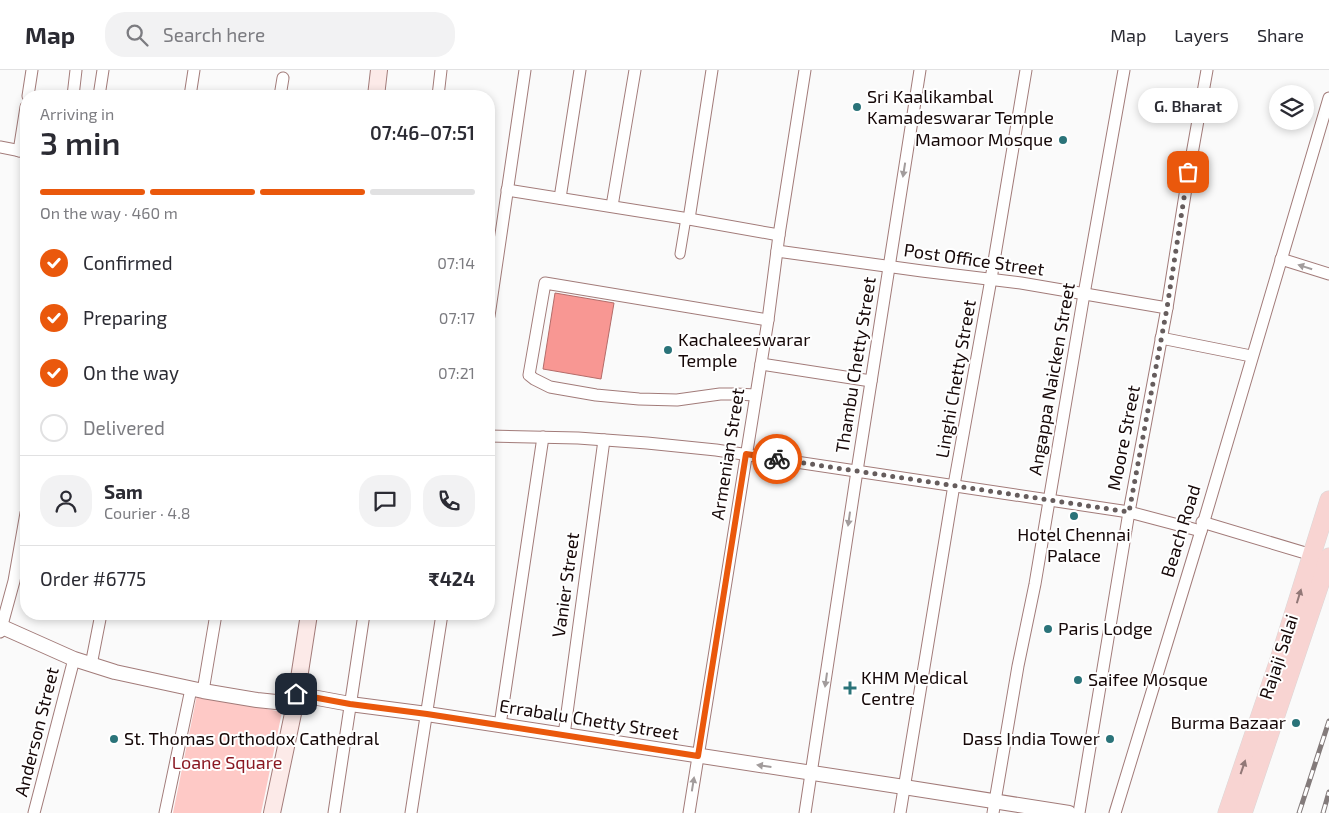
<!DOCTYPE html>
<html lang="en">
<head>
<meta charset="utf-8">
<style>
  :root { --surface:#fff; --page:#f2f2f3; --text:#2b2b33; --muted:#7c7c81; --line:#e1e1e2; --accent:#ea580c }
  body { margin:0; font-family:"Exo 2",sans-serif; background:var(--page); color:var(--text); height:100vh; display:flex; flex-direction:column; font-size:19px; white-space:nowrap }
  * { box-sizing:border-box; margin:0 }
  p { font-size:16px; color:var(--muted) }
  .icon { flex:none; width:28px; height:28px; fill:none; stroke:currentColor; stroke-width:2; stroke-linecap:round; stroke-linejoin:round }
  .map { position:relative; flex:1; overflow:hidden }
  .drawer { position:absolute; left:20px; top:20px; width:475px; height:530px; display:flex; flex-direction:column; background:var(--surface); border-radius:20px; box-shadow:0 2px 8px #0003 }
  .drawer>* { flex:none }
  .tools { position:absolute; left:1269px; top:15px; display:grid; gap:10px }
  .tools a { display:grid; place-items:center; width:45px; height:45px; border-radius:50%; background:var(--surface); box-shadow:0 2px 8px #0003; font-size:25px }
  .pin { position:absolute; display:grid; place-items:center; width:42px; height:42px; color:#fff; margin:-21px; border-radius:10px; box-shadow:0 2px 8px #0006 }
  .courier { position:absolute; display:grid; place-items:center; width:50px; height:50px; margin:-25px; border:4px solid #ea580c; border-radius:50%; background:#fff; color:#222; box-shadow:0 1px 6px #0007 }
  .bubble { position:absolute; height:35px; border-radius:18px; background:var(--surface); box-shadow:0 2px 8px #0003; font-size:16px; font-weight:600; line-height:35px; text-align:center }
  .overview em { font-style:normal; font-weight:600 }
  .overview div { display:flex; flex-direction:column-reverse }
  .overview { display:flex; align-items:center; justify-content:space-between; height:85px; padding:0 20px }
  h1 { font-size:32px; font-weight:600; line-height:38px }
  .bar { display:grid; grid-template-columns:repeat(4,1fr); gap:8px 5px; align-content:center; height:60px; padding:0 20px }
  .bar i { height:6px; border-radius:4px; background:var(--line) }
  .bar .active { background:var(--accent) }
  .bar p { grid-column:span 4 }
  .line { display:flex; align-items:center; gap:12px; padding:0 20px; border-top:1px solid var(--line) }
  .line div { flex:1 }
  .round { display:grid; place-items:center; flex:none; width:52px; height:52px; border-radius:20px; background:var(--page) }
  ol { padding:0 20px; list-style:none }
  li { display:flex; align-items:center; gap:15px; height:55px }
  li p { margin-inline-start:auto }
  li .icon { padding:5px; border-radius:50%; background:var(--accent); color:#fff; stroke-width:4 }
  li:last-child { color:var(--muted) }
  li i { width:28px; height:28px; border:2px solid var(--line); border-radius:50% }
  header { display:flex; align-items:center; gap:30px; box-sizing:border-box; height:70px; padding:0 25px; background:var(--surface); border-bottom:1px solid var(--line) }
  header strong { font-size:24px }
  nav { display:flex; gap:28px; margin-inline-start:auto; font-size:18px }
  .search { width:350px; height:45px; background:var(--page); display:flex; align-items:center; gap:12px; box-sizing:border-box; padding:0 18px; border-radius:20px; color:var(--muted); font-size:19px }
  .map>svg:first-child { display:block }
  .green { fill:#fec9c6 }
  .water { fill:#f89793; stroke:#b46c69 }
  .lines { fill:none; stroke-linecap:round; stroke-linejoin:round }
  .pedestrian-casing { stroke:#a27b79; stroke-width:11 }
  .minor-casing { stroke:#a27b79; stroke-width:13 }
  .tertiary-casing { stroke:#a27b79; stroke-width:16 }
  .secondary-casing { stroke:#a27b79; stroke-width:18 }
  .primary-casing { stroke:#dad7d7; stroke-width:19 }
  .pedestrian { stroke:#fff; stroke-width:9 }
  .minor { stroke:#fff; stroke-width:11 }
  .tertiary { stroke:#fff; stroke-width:14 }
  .secondary { stroke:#fceae8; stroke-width:16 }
  .primary { stroke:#f8d4d2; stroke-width:18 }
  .rail-casing { stroke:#837b7b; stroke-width:5 }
  .rail { stroke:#fff; stroke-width:3; stroke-dasharray:9; stroke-linecap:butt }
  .oneway { fill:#a29c9c }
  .oneway2 { fill:#927877 }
  .done { stroke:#665d5d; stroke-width:5; stroke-dasharray:0 9 }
  .route { stroke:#ea580c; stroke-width:6 }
  .poi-dot { fill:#2a7379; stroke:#fff; stroke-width:2 }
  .labels { text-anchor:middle; stroke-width:4; stroke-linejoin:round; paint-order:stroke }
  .poi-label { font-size:18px; fill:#160808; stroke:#fff; text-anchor:start }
  .street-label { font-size:18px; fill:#160808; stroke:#fff }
  .park-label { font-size:18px; fill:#8a1822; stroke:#fff }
</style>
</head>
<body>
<header>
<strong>Map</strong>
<div class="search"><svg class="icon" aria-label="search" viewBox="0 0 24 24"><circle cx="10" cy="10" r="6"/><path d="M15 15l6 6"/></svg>Search here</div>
<nav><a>Map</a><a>Layers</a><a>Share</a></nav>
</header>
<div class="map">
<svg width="1329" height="743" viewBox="0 0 1329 743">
  <rect width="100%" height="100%" fill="#fafafa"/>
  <polygon class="green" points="197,625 282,642 261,743 173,743"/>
  <polygon class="water" points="555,223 614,233 601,309 543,299"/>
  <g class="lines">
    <defs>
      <polyline id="pedestrian" points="680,184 686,148"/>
      <g id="minor">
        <polyline points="28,26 32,0"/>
        <polyline points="73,26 76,0"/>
        <polyline points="99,26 103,0"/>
        <polyline points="190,26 194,0"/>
        <polyline points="280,26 283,8"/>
        <polyline points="438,26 441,0"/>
        <polyline points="0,77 26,82"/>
        <polyline points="19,81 26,37"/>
        <polyline points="507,120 689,149 779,165"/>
        <polyline points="560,128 580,0"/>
        <polyline points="612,136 635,0"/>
        <polyline points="689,149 712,0"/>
        <polyline points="777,181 922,201 1021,213 1167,238"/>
        <polyline points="1281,189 1329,204"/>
        <polyline points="489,246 525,0"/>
        <polyline points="1161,268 1251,286"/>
        <polyline points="761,294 871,311"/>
        <polyline points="755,325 736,324 720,324 677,330 639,329 596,325 550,317 534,309 529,305 545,213 768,250"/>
        <polyline points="489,366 578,368 647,373 716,380 1129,442 1201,461"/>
        <polyline points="1202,452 1312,485"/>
        <polyline points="0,562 14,511 26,443"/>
        <polyline points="91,595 101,544"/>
        <polyline points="203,621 216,544"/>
        <polyline points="500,655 543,367"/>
        <polyline points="564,665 604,370"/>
        <polyline points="34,743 74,589"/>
        <polyline points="165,743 191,619"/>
        <polyline points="334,743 364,544"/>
        <polyline points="411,743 442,544"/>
        <polyline points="689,743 768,250 779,165 805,0"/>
        <polyline points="805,743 857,401 920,0"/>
        <polyline points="900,743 954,415 991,209 1026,0"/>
        <polyline points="993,743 1018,596 1035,514 1084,224 1124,0"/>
        <polyline points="1079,743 1129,442 1167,238 1187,112 1207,0"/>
        <polyline points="1115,743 1201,461 1329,28"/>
      </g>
      <g id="tertiary">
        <polyline points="0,556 74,589 115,602 203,621 257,630 295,634"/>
        <polyline points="296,624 350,634 427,644 904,717 1069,743"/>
      </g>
      <g id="secondary">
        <polyline points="376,26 379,0"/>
        <polyline points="272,743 295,634 309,544"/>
      </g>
      <g id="primary">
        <polyline points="1227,743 1278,593 1329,430"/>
        <polyline points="1243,743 1329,487"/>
      </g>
    </defs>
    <use href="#pedestrian" class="pedestrian-casing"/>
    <use href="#minor" class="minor-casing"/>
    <use href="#tertiary" class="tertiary-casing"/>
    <use href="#secondary" class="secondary-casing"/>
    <use href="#primary" class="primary-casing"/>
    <use href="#pedestrian" class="pedestrian"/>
    <use href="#minor" class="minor"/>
    <use href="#tertiary" class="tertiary"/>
    <use href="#secondary" class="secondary"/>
    <use href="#primary" class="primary"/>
    <defs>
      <g id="rail">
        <polyline points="1299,743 1329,651"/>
        <polyline points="1323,743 1329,722"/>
      </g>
    </defs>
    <use href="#rail" class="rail-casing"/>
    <use href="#rail" class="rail"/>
  </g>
  <defs><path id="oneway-solid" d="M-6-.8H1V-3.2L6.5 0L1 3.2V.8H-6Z" transform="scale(1.25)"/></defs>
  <g class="oneway">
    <use href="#oneway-solid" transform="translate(904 100) rotate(99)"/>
    <use href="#oneway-solid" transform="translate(1305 197) rotate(-163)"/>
    <use href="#oneway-solid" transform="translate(849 449) rotate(98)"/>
    <use href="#oneway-solid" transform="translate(826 610) rotate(98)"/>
    <use href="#oneway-solid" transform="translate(764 696) rotate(-172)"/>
    <use href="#oneway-solid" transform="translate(693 714) rotate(-81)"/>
  </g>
  <g class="oneway2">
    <use href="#oneway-solid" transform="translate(1299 526) rotate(-73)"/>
    <use href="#oneway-solid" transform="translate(1243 697) rotate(-71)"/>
  </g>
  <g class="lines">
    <polyline class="done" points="777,389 1129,442 1167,238 1188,102"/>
    <polyline class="route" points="296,624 350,634 427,644 698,686 746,384 777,389"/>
  </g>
  <g class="poi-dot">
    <circle cx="857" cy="37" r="5"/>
    <circle cx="1063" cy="70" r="5"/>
    <circle cx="668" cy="280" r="5"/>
    <circle cx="1074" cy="446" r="5"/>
    <circle cx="1048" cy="559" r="5"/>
    <circle cx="1078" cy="610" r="5"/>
    <path d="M847.5 610.5h5v5h5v5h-5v5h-5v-5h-5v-5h5z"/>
    <circle cx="1296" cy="653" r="5"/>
    <circle cx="114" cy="669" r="5"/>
    <circle cx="1110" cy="669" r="5"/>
  </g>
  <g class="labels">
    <g class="poi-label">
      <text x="867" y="33">Sri Kaalikambal<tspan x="867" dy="21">Kamadeswarar Temple</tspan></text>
      <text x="1053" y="76" text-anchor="end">Mamoor Mosque</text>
      <text x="678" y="276">Kachaleeswarar<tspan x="678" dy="21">Temple</tspan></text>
      <text x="1074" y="471" text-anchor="middle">Hotel Chennai<tspan x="1074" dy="21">Palace</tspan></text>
      <text x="1058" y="565">Paris Lodge</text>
      <text x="861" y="614">KHM Medical<tspan x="861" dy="21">Centre</tspan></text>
      <text x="1088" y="616">Saifee Mosque</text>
      <text x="1286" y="659" text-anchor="end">Burma Bazaar</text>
      <text x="124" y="675">St. Thomas Orthodox Cathedral</text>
      <text x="1100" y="675" text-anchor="end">Dass India Tower</text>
    </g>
    <g class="street-label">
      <text transform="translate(974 190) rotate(8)" y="6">Post Office Street</text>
      <text transform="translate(856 295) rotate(-81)" y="6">Thambu Chetty Street</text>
      <text transform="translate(956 309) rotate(-80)" y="6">Linghi Chetty Street</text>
      <text transform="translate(1052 309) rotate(-80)" y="6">Angappa Naicken Street</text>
      <text transform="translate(1124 368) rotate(-79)" y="6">Moore Street</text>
      <text transform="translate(728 384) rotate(-81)" y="6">Armenian Street</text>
      <text transform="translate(1181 461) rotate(-73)" y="6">Beach Road</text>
      <text transform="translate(566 515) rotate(-82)" y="6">Vanier Street</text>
      <text transform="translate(1279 587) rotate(-72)" y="6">Rajaji Salai</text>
      <text transform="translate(589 650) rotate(9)" y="6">Errabalu Chetty Street</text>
      <text transform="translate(37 662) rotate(-76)" y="6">Anderson Street</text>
    </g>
    <g class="park-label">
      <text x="227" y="699">Loane Square</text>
    </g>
  </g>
</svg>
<div class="tools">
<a><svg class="icon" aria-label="layers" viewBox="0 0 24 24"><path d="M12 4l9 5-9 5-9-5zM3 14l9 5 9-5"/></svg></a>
</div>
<div class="pin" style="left:1188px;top:102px;background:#ea580c"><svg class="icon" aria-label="bag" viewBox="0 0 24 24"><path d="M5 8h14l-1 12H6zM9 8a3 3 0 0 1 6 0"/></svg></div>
<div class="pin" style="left:296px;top:624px;background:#1f2937"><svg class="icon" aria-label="home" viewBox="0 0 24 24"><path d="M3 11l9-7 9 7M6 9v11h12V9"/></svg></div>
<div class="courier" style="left:777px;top:389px"><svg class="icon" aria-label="bike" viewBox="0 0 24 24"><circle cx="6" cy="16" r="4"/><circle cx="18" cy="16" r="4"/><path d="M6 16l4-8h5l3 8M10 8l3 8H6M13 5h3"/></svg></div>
<div class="bubble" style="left:1138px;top:18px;width:100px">G. Bharat</div>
<section class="drawer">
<div class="overview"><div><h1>3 min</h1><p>Arriving in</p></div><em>07:46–07:51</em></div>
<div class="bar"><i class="active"></i><i class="active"></i><i class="active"></i><i></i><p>On the way · 460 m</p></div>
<ol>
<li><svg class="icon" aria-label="check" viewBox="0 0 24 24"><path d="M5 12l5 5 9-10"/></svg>Confirmed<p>07:14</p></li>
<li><svg class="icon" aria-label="check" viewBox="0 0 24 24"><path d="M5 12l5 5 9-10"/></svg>Preparing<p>07:17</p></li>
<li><svg class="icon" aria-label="check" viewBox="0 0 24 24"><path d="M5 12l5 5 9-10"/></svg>On the way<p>07:21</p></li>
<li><i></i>Delivered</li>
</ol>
<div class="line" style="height:90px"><a class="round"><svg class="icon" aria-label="person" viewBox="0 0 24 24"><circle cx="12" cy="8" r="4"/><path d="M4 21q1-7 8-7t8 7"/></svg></a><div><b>Sam</b><p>Courier · 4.8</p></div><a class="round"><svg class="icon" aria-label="chat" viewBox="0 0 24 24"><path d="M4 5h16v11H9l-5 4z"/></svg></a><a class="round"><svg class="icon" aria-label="phone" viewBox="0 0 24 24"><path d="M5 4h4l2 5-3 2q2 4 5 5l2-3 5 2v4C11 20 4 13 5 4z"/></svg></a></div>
<div class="line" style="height:65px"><div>Order #6775</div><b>₹424</b></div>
</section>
</div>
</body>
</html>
